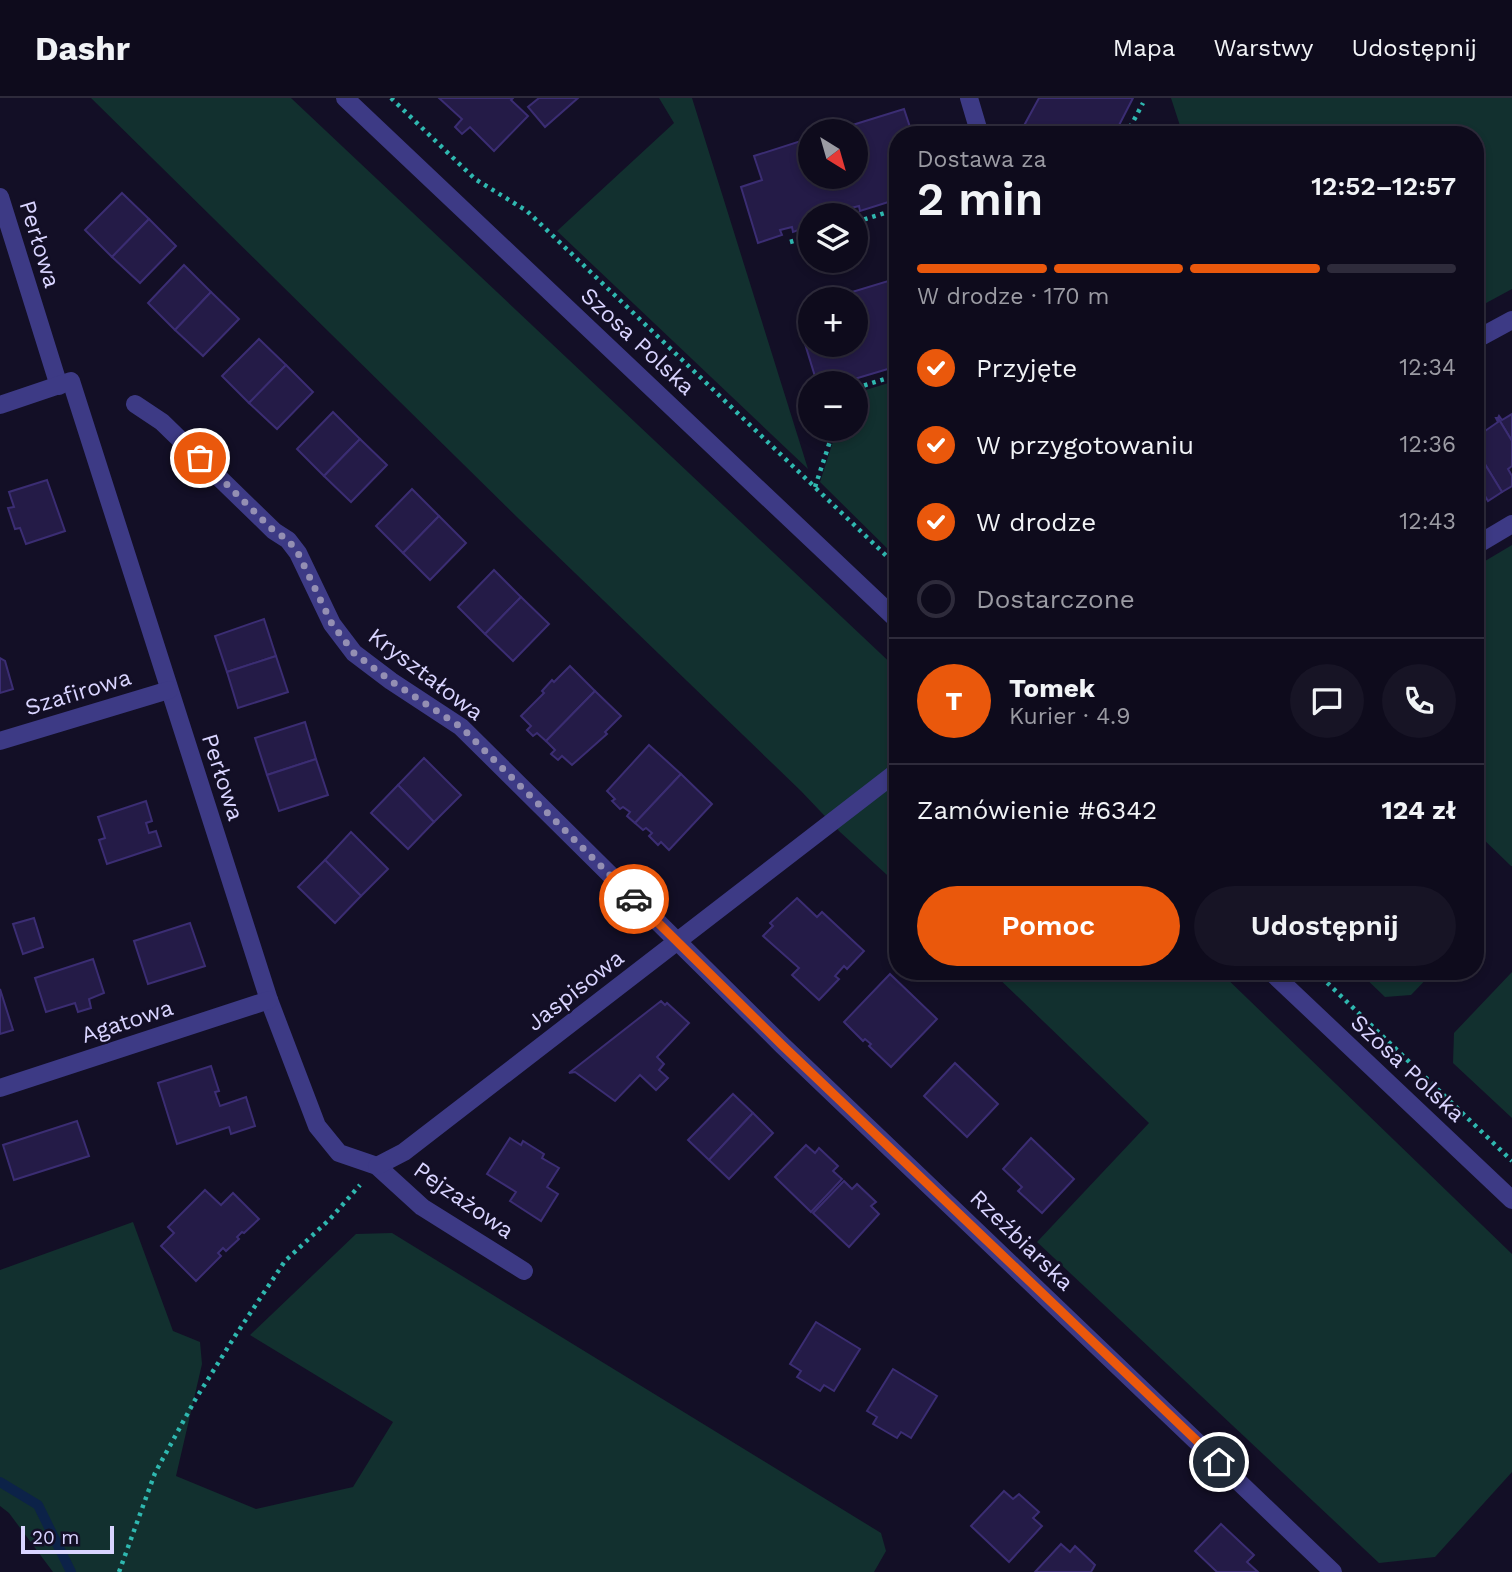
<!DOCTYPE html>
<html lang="pl">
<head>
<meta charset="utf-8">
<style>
  :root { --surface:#0e0b1c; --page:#171425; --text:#f1f3f6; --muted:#9b9ba3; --line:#2e2b3b; --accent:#ea580c }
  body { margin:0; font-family:"Work Sans",sans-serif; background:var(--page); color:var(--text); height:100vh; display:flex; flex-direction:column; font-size:26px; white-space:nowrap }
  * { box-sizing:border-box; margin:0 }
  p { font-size:23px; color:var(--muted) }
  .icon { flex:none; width:38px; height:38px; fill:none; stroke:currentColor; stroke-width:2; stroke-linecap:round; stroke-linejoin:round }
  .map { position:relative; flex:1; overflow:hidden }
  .drawer { position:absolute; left:889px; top:28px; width:595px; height:854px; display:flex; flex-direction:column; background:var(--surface); border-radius:28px; box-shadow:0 4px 10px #0003,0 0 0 2px var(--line) }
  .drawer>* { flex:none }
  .needle { width:46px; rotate:143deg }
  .buttons { position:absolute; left:798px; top:21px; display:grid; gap:14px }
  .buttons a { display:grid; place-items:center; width:70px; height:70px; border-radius:50%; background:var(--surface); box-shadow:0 4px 10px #0003,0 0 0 2px var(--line); font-size:35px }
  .scale { position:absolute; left:21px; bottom:18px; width:93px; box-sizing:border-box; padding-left:7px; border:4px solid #d9d4ff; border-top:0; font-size:19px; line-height:24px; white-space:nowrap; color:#d9d4ff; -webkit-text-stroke:5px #130f26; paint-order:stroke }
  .pin { position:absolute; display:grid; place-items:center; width:60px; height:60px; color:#fff; margin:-30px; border:4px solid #fff; border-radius:50%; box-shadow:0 2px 7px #0007 }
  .courier { position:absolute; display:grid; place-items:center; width:70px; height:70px; margin:-35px; border:5px solid #ea580c; border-radius:50%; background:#fff; color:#222; box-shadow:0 2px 9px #0007 }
  .head em { font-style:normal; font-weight:600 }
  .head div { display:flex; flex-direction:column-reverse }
  .head { display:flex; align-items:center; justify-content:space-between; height:119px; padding:0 28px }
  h1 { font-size:46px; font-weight:600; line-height:52px }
  .bar { display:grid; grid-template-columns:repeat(4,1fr); gap:10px 7px; align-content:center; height:84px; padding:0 28px }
  .bar i { height:9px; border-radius:5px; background:var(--line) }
  .bar .active { background:var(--accent) }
  .bar p { grid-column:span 4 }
  .line { display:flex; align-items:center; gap:18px; padding:0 28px; border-top:2px solid var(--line) }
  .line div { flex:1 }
  .round { display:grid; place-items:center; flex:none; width:74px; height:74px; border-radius:37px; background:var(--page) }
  ol { padding:0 28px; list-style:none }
  li { display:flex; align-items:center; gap:21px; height:77px }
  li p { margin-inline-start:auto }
  li .icon { padding:7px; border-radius:50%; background:var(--accent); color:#fff; stroke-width:4 }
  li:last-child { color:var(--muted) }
  li i { width:38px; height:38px; border:4px solid var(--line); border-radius:50% }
  .primary-button { display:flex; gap:14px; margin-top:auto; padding:14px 28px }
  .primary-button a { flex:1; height:80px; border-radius:42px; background:var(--accent); color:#fff; font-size:28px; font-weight:600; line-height:80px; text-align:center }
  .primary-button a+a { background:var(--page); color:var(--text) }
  header { display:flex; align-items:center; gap:42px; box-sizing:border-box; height:98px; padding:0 35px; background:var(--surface); border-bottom:2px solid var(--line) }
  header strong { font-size:33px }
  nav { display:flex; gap:38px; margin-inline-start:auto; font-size:24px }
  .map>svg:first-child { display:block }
  .green { fill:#12302f }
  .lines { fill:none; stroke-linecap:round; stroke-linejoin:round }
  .stream { stroke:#0c2248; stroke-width:10 }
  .building { fill:#241b47; stroke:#3b2d73; stroke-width:2 }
  .path { stroke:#2fb8b0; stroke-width:4.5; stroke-dasharray:3.5 5; stroke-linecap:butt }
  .minor { stroke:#3d3a85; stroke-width:18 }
  .tertiary { stroke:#3d3a85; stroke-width:18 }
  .done { stroke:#948fb3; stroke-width:7; stroke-dasharray:0 12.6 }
  .route { stroke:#ea580c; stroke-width:9 }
  .labels { text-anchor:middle; stroke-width:5; stroke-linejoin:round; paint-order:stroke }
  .street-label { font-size:23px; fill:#d9d4ff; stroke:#130f26 }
</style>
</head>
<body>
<header>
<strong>Dashr</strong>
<nav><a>Mapa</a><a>Warstwy</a><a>Udostępnij</a></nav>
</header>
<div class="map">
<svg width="1512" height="1474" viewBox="0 0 1512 1474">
  <rect width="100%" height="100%" fill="#130f26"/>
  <g class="green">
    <polygon points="91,0 291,0 898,572 898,787 840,734 801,693 519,421"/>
    <polygon points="659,0 692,0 808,371 557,133 674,25"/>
    <polygon points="1171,0 1512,0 1512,191 1475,211 1475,37 1183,37"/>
    <polygon points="898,282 898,368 887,372 898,383 898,461 820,384 837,331 856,331 856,295"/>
    <polygon points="1512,447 1512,768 1511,768 1475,733 1475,469"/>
    <polygon points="991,873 1219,873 1512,1156 1512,1374 1435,1459 1379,1465 1037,1144 1149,1025"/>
    <polygon points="1358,873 1434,873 1411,897 1385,899"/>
    <polygon points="1512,874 1512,1020 1453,965 1454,935"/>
    <polygon points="133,1124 173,1233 200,1244 202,1266 176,1378 256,1411 353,1389 393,1324 250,1237 356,1136 392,1135 881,1435 886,1453 874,1474 53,1474 9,1415 0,1408 0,1172"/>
  </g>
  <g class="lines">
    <polyline class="stream" points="0,1384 38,1407 71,1474"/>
  </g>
  <g class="building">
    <polygon points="439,0 513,0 511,2 528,18 494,53 470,29 462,36 455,29 462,21"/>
    <polygon points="539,0 578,0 545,29 528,9"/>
    <polygon points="1039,0 1133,0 1114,37 1023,37 1020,35"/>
    <polygon points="904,11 912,35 933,29 936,37 898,37 898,101 860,113 859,108 847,111 849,116 845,117 810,117 810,128 793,134 792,129 780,132 782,137 758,145 741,89 762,82 754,58 810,40 810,79 856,79 856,33 833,33"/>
    <polygon points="122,95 149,121 112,159 85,132"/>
    <polygon points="149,121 176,148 140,185 112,159"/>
    <polygon points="184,167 211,194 175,232 148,205"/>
    <polygon points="898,180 898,268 841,285 817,285 802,236 810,233 810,247 856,247 856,201 829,201"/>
    <polygon points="211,194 239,221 203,258 175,232"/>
    <polygon points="259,241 286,267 249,305 222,278"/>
    <polygon points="286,267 313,294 277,331 249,305"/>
    <polygon points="333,314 360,341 324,378 297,351"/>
    <polygon points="1512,316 1512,343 1498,320 1499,318 1502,322"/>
    <polygon points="1496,320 1498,320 1512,343 1512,368 1508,371 1512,378 1512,388 1502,394 1475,350 1475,333 1482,329 1485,333 1498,324"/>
    <polygon points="360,341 387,367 351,404 324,378"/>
    <polygon points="1475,350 1502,394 1488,403 1479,388 1475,390"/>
    <polygon points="47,382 65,433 26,446 20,430 15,431 8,410 14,409 9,394"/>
    <polygon points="412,391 439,418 403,455 376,428"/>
    <polygon points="439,418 466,445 430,482 403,455"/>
    <polygon points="494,472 521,499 485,536 458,509"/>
    <polygon points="521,499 549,526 513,563 485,536"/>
    <polygon points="264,521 276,558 227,574 215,538"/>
    <polygon points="276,558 288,594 238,610 227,574"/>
    <polygon points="0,560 5,563 13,591 0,595"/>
    <polygon points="570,568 595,593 546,643 537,635 533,638 527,632 531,628 521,618 544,595 542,593 552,582 554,584"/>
    <polygon points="595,593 621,618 605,634 607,636 572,667 562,658 558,662 551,656 555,652 546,643"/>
    <polygon points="305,624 316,661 267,677 255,640"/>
    <polygon points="649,647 681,676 635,725 627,718 630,714 623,709 620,711 612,703 615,701 607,693"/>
    <polygon points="424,660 461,697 434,724 398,687"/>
    <polygon points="316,661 328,697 279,713 267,677"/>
    <polygon points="681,676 712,706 669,752 661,744 658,747 649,738 652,735 646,730 643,732 635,725"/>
    <polygon points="398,687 434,724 408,751 371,715"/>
    <polygon points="146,703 152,723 146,725 149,735 156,733 161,748 107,766 99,742 105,740 98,719"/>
    <polygon points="351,734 388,771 361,798 325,762"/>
    <polygon points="325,762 361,798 335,825 298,789"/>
    <polygon points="797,800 817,819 822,814 864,853 847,871 844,868 835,878 839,881 819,902 792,877 799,870 763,838 773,828 770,825"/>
    <polygon points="34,820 43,849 23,856 13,826"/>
    <polygon points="190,825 205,868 148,886 134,843"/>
    <polygon points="93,861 104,895 89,901 91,910 78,914 75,905 46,914 35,880"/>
    <polygon points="890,876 937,921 891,969 869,948 871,946 865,941 863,943 844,924"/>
    <polygon points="0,891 13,932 0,936"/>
    <polygon points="661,903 665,907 667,905 689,925 657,959 664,966 659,972 668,980 656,992 640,977 615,1003 575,974 569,975"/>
    <polygon points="955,965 998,1006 967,1039 924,998"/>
    <polygon points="211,968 219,993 215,994 220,1008 246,999 255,1028 231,1036 229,1029 177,1046 158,985"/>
    <polygon points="733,996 753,1015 709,1062 688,1042"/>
    <polygon points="753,1015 773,1035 729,1081 709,1062"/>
    <polygon points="77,1023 89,1058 14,1082 3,1047"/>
    <polygon points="510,1040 521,1047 523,1043 544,1056 542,1060 559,1070 547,1089 558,1096 541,1123 510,1103 516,1094 487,1076"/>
    <polygon points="1031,1040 1074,1081 1042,1115 1018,1093 1022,1089 1003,1071"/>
    <polygon points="806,1047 815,1055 819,1050 838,1068 833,1073 842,1081 811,1114 775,1079"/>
    <polygon points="844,1083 852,1091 857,1086 876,1104 871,1108 879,1116 849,1149 813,1115"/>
    <polygon points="205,1092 221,1107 233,1095 259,1121 244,1135 242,1134 237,1139 239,1141 226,1153 223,1150 218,1155 221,1158 196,1183 161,1148 174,1135 168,1129"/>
    <polygon points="816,1224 860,1251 834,1293 824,1287 820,1293 797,1279 801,1273 790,1266"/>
    <polygon points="893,1271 937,1298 911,1340 901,1334 897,1340 873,1326 877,1319 867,1313"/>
    <polygon points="1004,1393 1013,1401 1019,1396 1039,1414 1033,1420 1042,1428 1009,1464 971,1428"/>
    <polygon points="1221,1426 1254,1457 1247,1464 1258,1474 1217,1474 1195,1453"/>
    <polygon points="1061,1446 1070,1454 1075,1448 1095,1467 1091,1474 1035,1474"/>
  </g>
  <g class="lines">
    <g class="path">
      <polyline points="391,0 475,81 527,113 898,469"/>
      <polyline points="1126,37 1143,5"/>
      <polyline points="856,124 898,111"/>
      <polyline points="790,144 810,138"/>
      <polyline points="856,290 898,277"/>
      <polyline points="815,389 834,331"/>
      <polyline points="1315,873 1512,1063"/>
      <polyline points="119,1474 155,1375 195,1302 235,1238 285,1163 330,1121 360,1087"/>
    </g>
    <g class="minor">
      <polyline points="969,0 980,37"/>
      <polyline points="0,99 59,288"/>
      <polyline points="1475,242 1512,222"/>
      <polyline points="135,306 162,324 274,433 288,442 298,455 332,526 354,555 391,583 461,629 782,947 1333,1474"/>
      <polyline points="0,307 71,283 269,902 317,1028 339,1055 377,1068 422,1109 524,1173"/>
      <polyline points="1475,448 1512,426"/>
      <polyline points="0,643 169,592"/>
      <polyline points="0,990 269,902"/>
      <polyline points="377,1068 404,1054 898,673"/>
    </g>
    <g class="tertiary">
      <polyline points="345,0 898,523"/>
      <polyline points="1270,873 1512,1102"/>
    </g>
  </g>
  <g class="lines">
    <polyline class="done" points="200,360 274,433 288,442 298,455 332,526 354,555 391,583 461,629 634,801"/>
    <polyline class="route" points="634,801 782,947 1219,1364"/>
  </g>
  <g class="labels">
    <g class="street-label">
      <text transform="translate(40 146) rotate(73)" y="8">Perłowa</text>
      <text transform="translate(638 243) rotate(43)" y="8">Szosa Polska</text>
      <text transform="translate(426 576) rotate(37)" y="8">Kryształowa</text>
      <text transform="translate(78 594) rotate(-17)" y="8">Szafirowa</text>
      <text transform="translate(223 679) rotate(72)" y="8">Perłowa</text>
      <text transform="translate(575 892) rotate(-38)" y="8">Jaspisowa</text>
      <text transform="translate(127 923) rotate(-18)" y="8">Agatowa</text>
      <text transform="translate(1408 970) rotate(43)" y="8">Szosa Polska</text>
      <text transform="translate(464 1102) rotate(35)" y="8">Pejzażowa</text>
      <text transform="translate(1022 1142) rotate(44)" y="8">Rzeźbiarska</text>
    </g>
  </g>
</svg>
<div class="buttons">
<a><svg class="needle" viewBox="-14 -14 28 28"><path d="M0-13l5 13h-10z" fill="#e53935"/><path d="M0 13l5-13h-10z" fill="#9b9ba3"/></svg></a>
<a><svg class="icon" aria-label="layers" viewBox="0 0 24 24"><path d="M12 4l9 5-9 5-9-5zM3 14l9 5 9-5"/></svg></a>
<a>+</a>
<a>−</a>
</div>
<div class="scale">20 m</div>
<div class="pin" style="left:200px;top:360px;background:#ea580c"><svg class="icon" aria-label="bag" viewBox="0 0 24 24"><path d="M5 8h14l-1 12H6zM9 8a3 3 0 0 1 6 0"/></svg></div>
<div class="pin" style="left:1219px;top:1364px;background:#1f2937"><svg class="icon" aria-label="home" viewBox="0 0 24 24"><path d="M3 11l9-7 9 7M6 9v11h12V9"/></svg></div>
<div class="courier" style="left:634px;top:801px"><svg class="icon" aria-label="car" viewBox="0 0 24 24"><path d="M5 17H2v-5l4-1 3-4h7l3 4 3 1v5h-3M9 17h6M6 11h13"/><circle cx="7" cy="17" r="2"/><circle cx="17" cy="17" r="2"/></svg></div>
<section class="drawer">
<div class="head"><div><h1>2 min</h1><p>Dostawa za</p></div><em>12:52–12:57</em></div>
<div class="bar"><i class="active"></i><i class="active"></i><i class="active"></i><i></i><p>W drodze · 170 m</p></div>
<ol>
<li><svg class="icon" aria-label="check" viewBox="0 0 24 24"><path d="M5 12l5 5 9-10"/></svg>Przyjęte<p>12:34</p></li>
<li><svg class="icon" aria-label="check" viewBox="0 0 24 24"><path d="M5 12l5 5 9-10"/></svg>W przygotowaniu<p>12:36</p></li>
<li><svg class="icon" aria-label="check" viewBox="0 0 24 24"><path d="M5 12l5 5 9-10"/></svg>W drodze<p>12:43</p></li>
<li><i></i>Dostarczone</li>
</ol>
<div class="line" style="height:126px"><b class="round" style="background:var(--accent);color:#fff">T</b><div><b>Tomek</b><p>Kurier · 4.9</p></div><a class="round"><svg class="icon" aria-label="chat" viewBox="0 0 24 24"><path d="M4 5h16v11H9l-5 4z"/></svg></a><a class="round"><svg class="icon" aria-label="phone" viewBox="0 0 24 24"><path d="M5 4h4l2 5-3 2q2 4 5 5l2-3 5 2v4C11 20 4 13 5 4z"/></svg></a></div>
<div class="line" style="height:91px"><div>Zamówienie #6342</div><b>124 zł</b></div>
<div class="primary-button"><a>Pomoc</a><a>Udostępnij</a></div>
</section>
</div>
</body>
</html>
